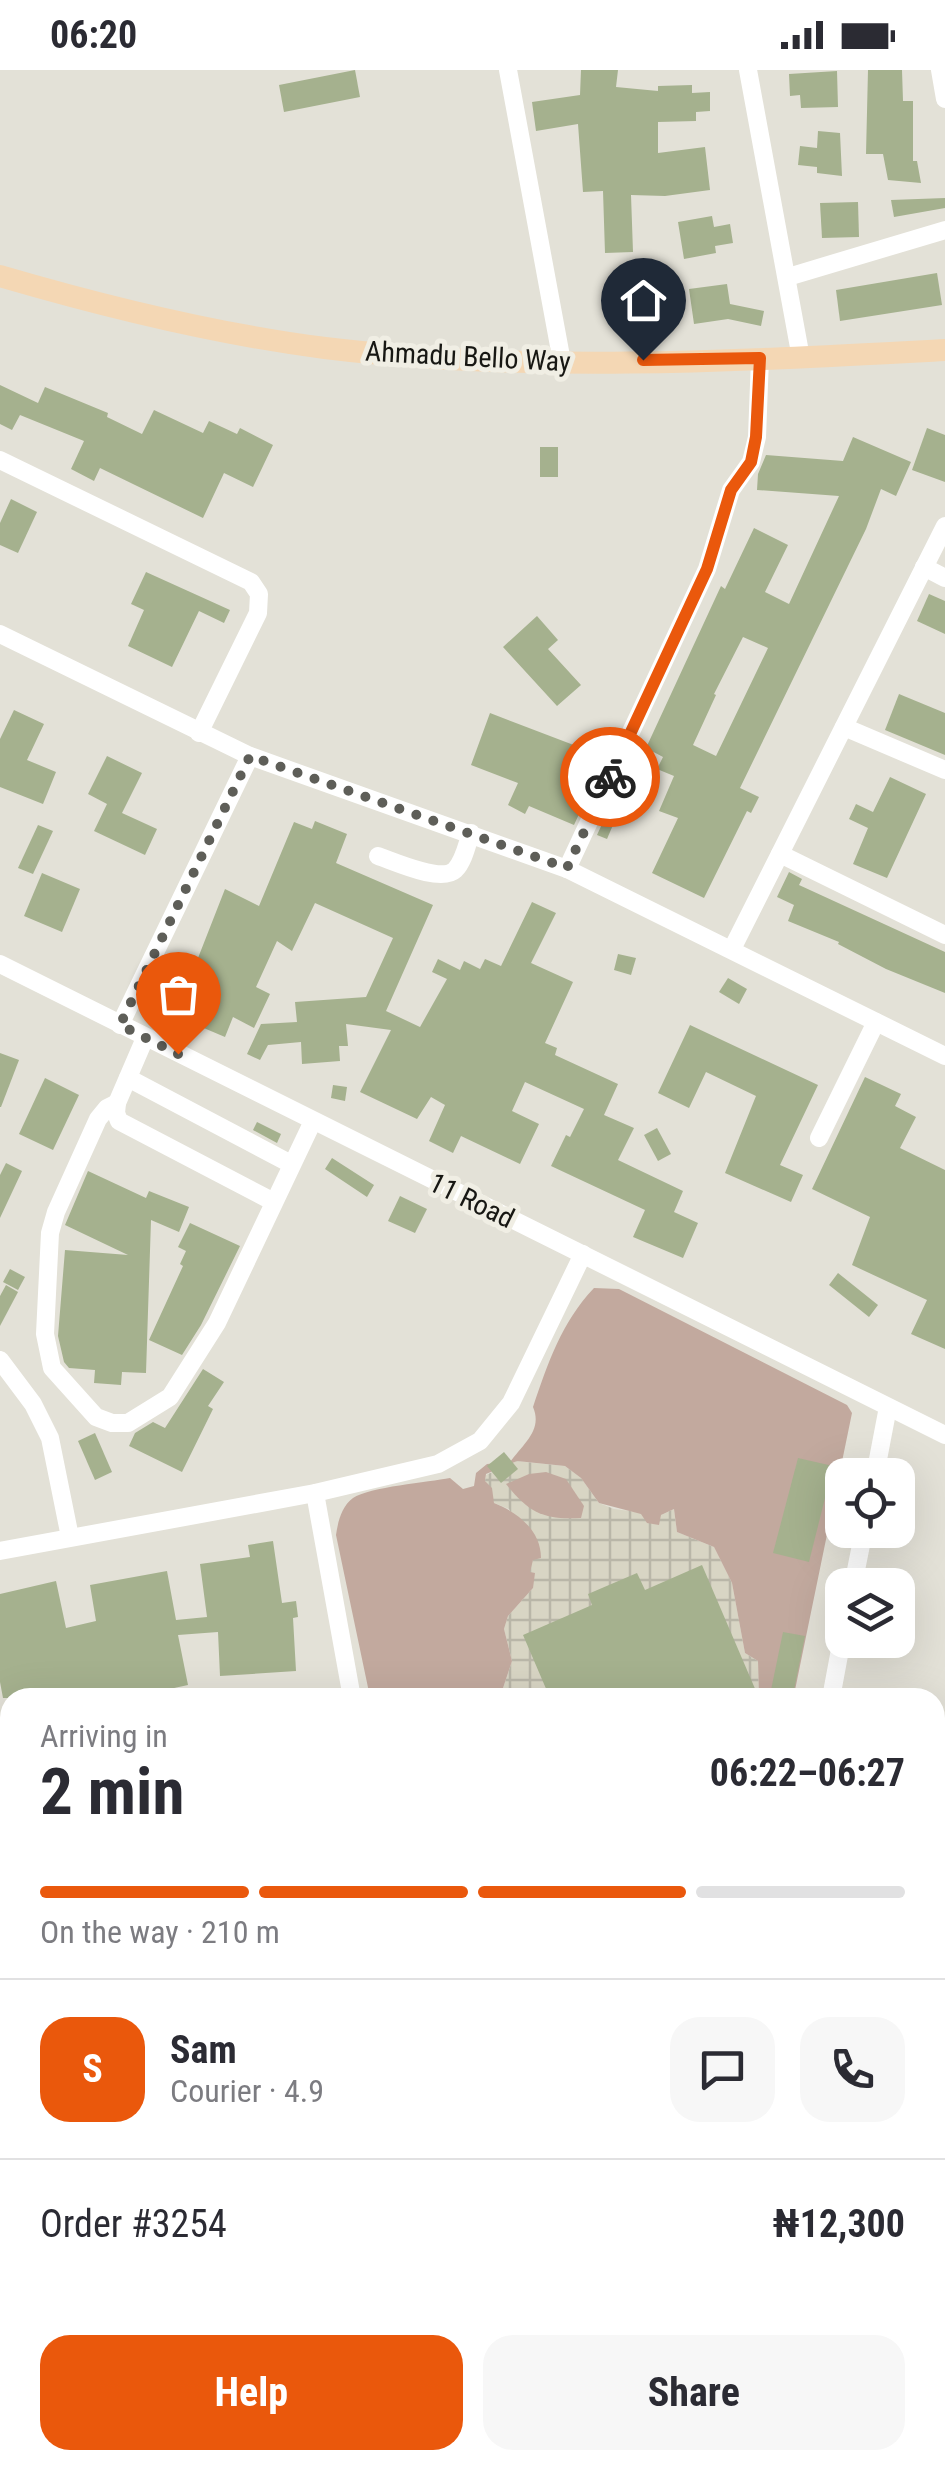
<!DOCTYPE html>
<html lang="en">
<head>
<meta charset="utf-8">
<style>
  :root { --surface:#fff; --page:#f7f7f7; --text:#2b2b33; --muted:#7c7c81; --line:#e1e1e2; --accent:#ea580c }
  body { margin:0; font-family:"Roboto Condensed",sans-serif; background:var(--page); color:var(--text); height:100vh; display:flex; flex-direction:column; font-size:38px; white-space:nowrap }
  * { box-sizing:border-box; margin:0 }
  p { font-size:32px; color:var(--muted) }
  .icon { flex:none; width:55px; height:55px; fill:none; stroke:currentColor; stroke-width:2; stroke-linecap:round; stroke-linejoin:round }
  .map { position:relative; flex:1; overflow:hidden }
  .sheet { position:absolute; left:0px; top:1618px; width:945px; height:782px; display:flex; flex-direction:column; background:var(--surface); border-radius:30px 30px 0 0; box-shadow:0 10px 40px #0002 }
  .sheet>* { flex:none }
  .controls { position:absolute; left:825px; top:1388px; display:grid; gap:20px }
  .controls a { display:grid; place-items:center; width:90px; height:90px; border-radius:20px; background:var(--surface); box-shadow:0 10px 40px #0002; font-size:50px }
  .pin { position:absolute; display:grid; place-items:center; width:85px; height:85px; color:#fff; margin:-102px -42px; border-radius:50% 50% 50% 0; rotate:-45deg; box-shadow:0 0 10px #0007 }
  .pin .icon { rotate:45deg }
  .courier { position:absolute; display:grid; place-items:center; width:100px; height:100px; margin:-50px; border:8px solid #ea580c; border-radius:50%; background:#fff; color:#222; box-shadow:0 2px 12px #0007 }
  .headline em { font-style:normal; font-weight:700 }
  .headline div { display:flex; flex-direction:column-reverse }
  .headline { display:flex; align-items:center; justify-content:space-between; height:170px; padding:0 40px }
  h1 { font-size:65px; font-weight:700; line-height:75px }
  .bar { display:grid; grid-template-columns:repeat(4,1fr); gap:15px 10px; align-content:center; height:120px; padding:0 40px }
  .bar i { height:12px; border-radius:8px; background:var(--line) }
  .bar .on { background:var(--accent) }
  .bar p { grid-column:span 4 }
  .line { display:flex; align-items:center; gap:25px; padding:0 40px; border-top:2px solid var(--line) }
  .line div { flex:1 }
  .round { display:grid; place-items:center; flex:none; width:105px; height:105px; border-radius:30px; background:var(--page) }
  .action { display:flex; gap:20px; margin-top:auto; padding:20px 40px }
  .action a { flex:1; height:115px; border-radius:30px; background:var(--accent); color:#fff; font-size:40px; font-weight:700; line-height:115px; text-align:center }
  .action a+a { background:var(--page); color:var(--text) }
  .status { display:flex; justify-content:space-between; align-items:center; height:70px; padding:0 50px; background:var(--surface); direction:ltr }
  .status svg { height:28px; fill:currentColor }
  .map>svg:first-child { display:block }
  .industrial { fill:url(#industrial-grid) }
  .grass { fill:#c2a99e }
  .building { fill:#a5b18e; fill-rule:evenodd }
  .lines { fill:none; stroke-linecap:round; stroke-linejoin:round }
  .minor { stroke:#fff; stroke-width:18 }
  .major { stroke:#f4d7b4; stroke-width:22 }
  .done { stroke:#5e5e58; stroke-width:10; stroke-dasharray:0 18 }
  .route { stroke:#ea580c; stroke-width:12 }
  .labels { text-anchor:middle; stroke-width:10; stroke-linejoin:round; paint-order:stroke }
  .street-label { font-size:28px; fill:#171713; stroke:#f0eee4 }
</style>
</head>
<body>
<div class="status"><b>06:20</b><svg viewBox="0 0 49 12"><path d="M0 12V9h3v3zM5 12V6h3v6zM10 12V3h3v9zM15 12V0h3v12zM26 1h20v11H26zM47 4h2v5h-2z"/></svg></div>
<div class="map">
<svg width="945" height="2399" viewBox="0 0 945 2399">
  <defs>
    <pattern id="industrial-grid" width="8" height="8" patternUnits="userSpaceOnUse" patternTransform="scale(2.5)"><rect width="8" height="8" fill="#d8d5c4"/><path d="M0 4h8M4 0v8" fill="none" stroke="#b9b6a8"/></pattern>
  </defs>
  <rect width="100%" height="100%" fill="#e3e1d7"/>
  <polygon class="industrial" points="516,1391 565,1396 581,1408 599,1433 614,1439 661,1445 674,1439 677,1462 714,1477 732,1513 745,1583 758,1591 759,1627 500,1627 512,1591 504,1559 508,1546 533,1518 529,1498 533,1490 509,1439 494,1433 485,1411 486,1405"/>
  <g class="grass">
    <path d="M594 1218 619 1219 847 1335 852 1343 794 1625 759 1627 758 1591 745 1583 732 1513 714 1477 677 1462 674 1439 661 1445 659 1455 647 1453 641 1444 599 1433 581 1408 565 1396 517 1391 486 1404 485 1411 492 1418 494 1433C517 1442 541 1460 541 1488L533 1490 530 1502 535 1503 533 1518 508 1546 504 1559 512 1591 500 1627H370L336 1465C338 1452 341 1437 353 1428 369 1417 429 1412 450 1408L463 1419 474 1416 476 1403 487 1394 510 1392C523 1374 543 1360 533 1337 548 1293 561 1253 594 1218Z"/>
    <path d="M546 1402 566 1409 584 1436 581 1448C544 1450 529 1443 506 1414L529 1404Z"/>
    <polygon points="472,2390 618,2390 624,2399 456,2399"/>
  </g>
  <g class="building">
    <polygon points="355,0 360,27 284,42 279,15"/>
    <polygon points="581,0 618,0 616,17 658,21 658,16 692,15 692,23 710,22 710,41 696,42 696,51 658,52 658,83 705,77 710,120 665,126 631,125 633,182 605,183 603,121 583,122 578,54 536,61 532,32 580,25"/>
    <polygon points="868,0 902,0 903,31 913,31 913,91 917,91 921,113 888,110 883,84 866,84"/>
    <polygon points="837,1 838,37 801,38 800,25 790,26 789,4"/>
    <polygon points="818,61 840,63 842,106 817,103 817,97 798,95 800,76 817,78"/>
    <polygon points="945,128 945,138 894,147 891,130"/>
    <polygon points="858,132 859,167 822,168 820,133"/>
    <polygon points="712,146 714,157 730,154 733,173 715,176 716,183 684,189 678,152"/>
    <polygon points="937,203 942,235 840,251 836,220"/>
    <polygon points="727,214 730,234 764,241 761,256 728,249 694,254 689,219"/>
    <polygon points="0,315 38,333 45,317 108,343 107,347 142,364 154,340 203,363 209,351 237,364 240,358 273,375 253,417 224,403 203,448 100,398 94,411 71,399 84,371 20,345 12,360 0,354"/>
    <polygon points="927,358 945,365 945,412 912,400"/>
    <path d="M853 367 911 392 896 426 881 419 866 459 740 718 759 727 751 743 747 741 704 828 652 803 678 748 659 741 674 706 657 699 663 687 646 678 721 516 725 519 754 458 788 475 765 522 789 534 839 426 757 420 758 404 766 385 843 391ZM743 567 768 578 716 686 693 675 716 625 714 624Z"/>
    <rect x="540" y="377" width="18" height="30"/>
    <polygon points="11,429 37,442 18,483 0,475 0,453"/>
    <polygon points="146,502 230,540 224,553 199,541 172,597 128,576 144,540 131,534"/>
    <polygon points="929,524 945,531 945,564 917,551"/>
    <polygon points="537,546 558,570 548,579 581,615 557,636 503,577"/>
    <polygon points="899,624 945,643 945,685 885,660"/>
    <polygon points="14,640 44,654 27,690 56,702 43,734 0,717 0,669"/>
    <polygon points="490,643 592,682 578,713 591,718 574,755 529,736 525,744 508,735 518,713 471,695"/>
    <polygon points="107,686 142,703 122,743 157,759 145,785 94,761 107,734 88,724"/>
    <polygon points="890,707 926,724 887,808 853,794 868,758 849,749 856,734 873,742"/>
    <polygon points="615,726 624,729 607,769 597,765"/>
    <polygon points="315,751 347,764 336,793 433,835 386,941 420,957 447,909 432,902 438,889 460,900 464,891 480,899 485,889 501,896 532,832 556,843 531,893 573,912 545,973 557,978 555,985 618,1014 604,1045 634,1058 618,1090 683,1121 674,1142 698,1153 683,1188 633,1167 645,1140 551,1096 566,1065 570,1067 584,1039 525,1012 512,1041 539,1054 520,1094 461,1066 453,1083 429,1071 445,1035 431,1027 417,1049 360,1022 391,960 346,954 348,976 339,976 340,991 302,994 301,972 268,975 260,990 247,984 261,954 297,952 295,932 366,927 393,868 315,833 292,881 277,871 256,917 270,924 254,958 233,947 225,967 199,956 201,951 166,933 190,884 198,888 225,819 259,836 294,752 312,759"/>
    <polygon points="38,755 53,761 33,804 18,798"/>
    <polygon points="789,802 802,809 799,815 945,882 945,923 886,899 838,874 839,872 788,851 794,835 777,827"/>
    <polygon points="42,803 80,819 62,862 24,846"/>
    <polygon points="618,884 636,888 631,905 614,900"/>
    <polygon points="728,908 747,919 739,934 719,922"/>
    <polygon points="690,955 818,1015 780,1095 803,1105 791,1132 725,1103 756,1026 706,1002 689,1038 658,1023"/>
    <polygon points="0,983 19,990 1,1037 0,1037"/>
    <polygon points="865,1007 901,1024 895,1036 916,1047 900,1078 945,1100 945,1279 911,1264 927,1230 852,1195 870,1147 812,1119"/>
    <polygon points="45,1008 79,1025 53,1080 19,1064"/>
    <polygon points="333,1015 347,1017 345,1031 331,1028"/>
    <polygon points="257,1052 281,1064 277,1073 253,1060"/>
    <polygon points="657,1058 671,1084 658,1091 644,1065"/>
    <polygon points="332,1088 374,1115 367,1127 325,1099"/>
    <polygon points="6,1093 22,1101 0,1148 0,1105"/>
    <polygon points="88,1101 146,1128 149,1121 189,1137 179,1162 151,1150 146,1303 122,1302 121,1315 94,1313 95,1300 69,1298 64,1292 58,1266 65,1180 128,1185 65,1155"/>
    <polygon points="400,1126 427,1139 415,1163 388,1151"/>
    <polygon points="190,1153 240,1176 201,1255 182,1285 149,1270 183,1196 180,1194 186,1181 178,1177"/>
    <polygon points="10,1199 25,1207 18,1220 3,1212"/>
    <polygon points="838,1203 878,1235 869,1247 829,1215"/>
    <polygon points="6,1215 18,1222 0,1256 0,1226"/>
    <polygon points="203,1299 224,1312 208,1336 213,1339 182,1402 129,1376 135,1363 153,1352 165,1358"/>
    <polygon points="95,1363 112,1402 95,1410 78,1371"/>
    <polygon points="504,1382 518,1399 501,1413 487,1396"/>
    <polygon points="798,1388 833,1396 809,1492 773,1483"/>
    <polygon points="273,1471 282,1533 296,1531 298,1547 293,1548 296,1601 220,1606 218,1562 178,1565 188,1615 128,1628 3,1628 0,1612 0,1524 56,1511 66,1558 96,1551 90,1515 167,1501 176,1550 207,1547 200,1494 250,1487 248,1475"/>
    <polygon points="702,1495 759,1628 550,1628 523,1565 592,1535 588,1524 637,1503 645,1520"/>
    <polygon points="783,1562 805,1566 793,1625 771,1620"/>
  </g>
  <g class="lines">
    <g class="minor">
      <polyline points="508,0 562,292"/>
      <polyline points="748,0 801,288"/>
      <polyline points="940,0 945,29"/>
      <polyline points="788,207 945,160"/>
      <polyline points="0,390 251,512 259,524 258,543 199,663"/>
      <polyline points="924,497 945,508"/>
      <polyline points="0,564 250,686 567,799 945,986"/>
      <polyline points="844,657 945,700"/>
      <polyline points="780,784 945,865"/>
      <path d="M378 786C396 792 441 813 455 800 464 791 467 774 471 763"/>
      <polyline points="567,799 707,499 731,420 751,392 757,367 760,288"/>
      <polyline points="732,879 945,456"/>
      <polyline points="0,894 945,1365"/>
      <polyline points="120,955 250,686"/>
      <polyline points="145,968 117,1033 116,1043 119,1051 272,1131"/>
      <polyline points="128,1008 291,1094"/>
      <polyline points="117,1033 107,1038 98,1049 56,1142 50,1163 45,1264 52,1298 96,1347 112,1353 128,1353 170,1327 217,1253 313,1051"/>
      <polyline points="819,1068 876,952"/>
      <polyline points="0,1290 33,1334 50,1368 70,1467"/>
      <polyline points="875,1405 888,1337"/>
      <polyline points="315,1423 352,1628"/>
      <polyline points="0,1481 315,1423 438,1394 480,1371 511,1333 583,1184"/>
      <polyline points="853,1515 864,1460"/>
      <polyline points="831,1628 842,1569"/>
      <polyline points="0,1703 10,1701"/>
      <polyline points="0,1922 10,1940"/>
      <polyline points="935,1967 945,1958"/>
      <polyline points="0,1998 10,1993"/>
      <polyline points="0,2305 10,2300"/>
      <polyline points="587,2390 593,2399"/>
      <polyline points="650,2390 656,2399"/>
      <polyline points="396,2399 412,2390"/>
      <polyline points="505,2399 521,2390"/>
    </g>
    <path class="major" d="M0 206C106 237 215 264 325 278 530 303 740 291 945 280"/>
  </g>
  <g class="lines">
    <polyline class="done" points="178,984 120,955 250,686 567,798 610,707"/>
    <polyline class="route" points="610,707 707,499 731,420 751,392 756,367 760,288 643,290"/>
  </g>
  <g class="labels">
    <g class="street-label">
      <text transform="translate(468 286) rotate(3)" y="10">Ahmadu Bello Way</text>
      <text transform="translate(472 1130) rotate(26)" y="10">11 Road</text>
    </g>
  </g>
</svg>
<div class="controls">
<a><svg class="icon" aria-label="locate" viewBox="0 0 24 24"><circle cx="12" cy="12" r="6"/><path d="M12 2v4M12 18v4M2 12h4M18 12h4"/></svg></a>
<a><svg class="icon" aria-label="layers" viewBox="0 0 24 24"><path d="M12 4l9 5-9 5-9-5zM3 14l9 5 9-5"/></svg></a>
</div>
<div class="pin" style="left:178px;top:984px;background:#ea580c"><svg class="icon" aria-label="bag" viewBox="0 0 24 24"><path d="M5 8h14l-1 12H6zM9 8a3 3 0 0 1 6 0"/></svg></div>
<div class="pin" style="left:643px;top:290px;background:#1f2937"><svg class="icon" aria-label="home" viewBox="0 0 24 24"><path d="M3 11l9-7 9 7M6 9v11h12V9"/></svg></div>
<div class="courier" style="left:610px;top:707px"><svg class="icon" aria-label="bike" viewBox="0 0 24 24"><circle cx="6" cy="16" r="4"/><circle cx="18" cy="16" r="4"/><path d="M6 16l4-8h5l3 8M10 8l3 8H6M13 5h3"/></svg></div>
<section class="sheet">
<div class="headline"><div><h1>2 min</h1><p>Arriving in</p></div><em>06:22–06:27</em></div>
<div class="bar"><i class="on"></i><i class="on"></i><i class="on"></i><i></i><p>On the way · 210 m</p></div>
<div class="line" style="height:180px"><b class="round" style="background:var(--accent);color:#fff">S</b><div><b>Sam</b><p>Courier · 4.9</p></div><a class="round"><svg class="icon" aria-label="chat" viewBox="0 0 24 24"><path d="M4 5h16v11H9l-5 4z"/></svg></a><a class="round"><svg class="icon" aria-label="phone" viewBox="0 0 24 24"><path d="M5 4h4l2 5-3 2q2 4 5 5l2-3 5 2v4C11 20 4 13 5 4z"/></svg></a></div>
<div class="line" style="height:130px"><div>Order #3254</div><b>₦12,300</b></div>
<div class="action"><a>Help</a><a>Share</a></div>
</section>
</div>
</body>
</html>
